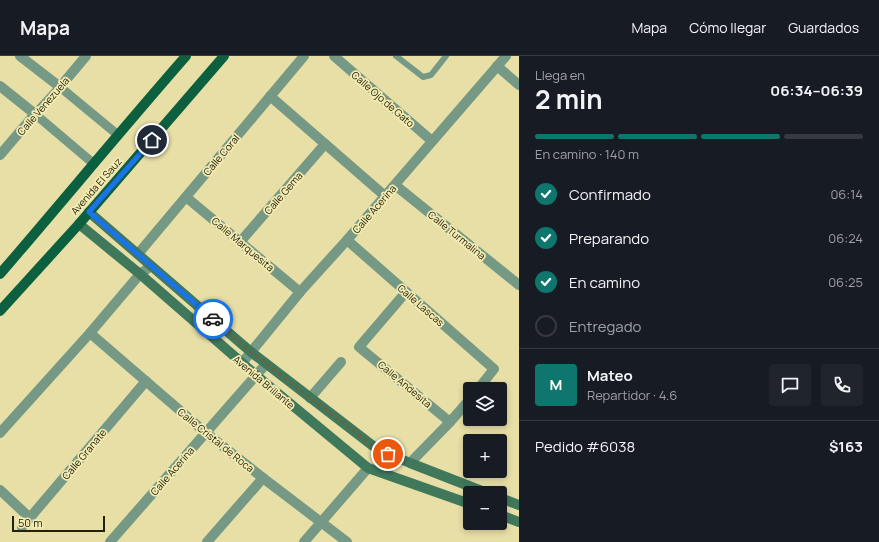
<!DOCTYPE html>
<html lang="es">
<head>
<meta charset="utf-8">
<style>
  :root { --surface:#171b24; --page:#20242c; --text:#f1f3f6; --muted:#9ea1a6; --line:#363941; --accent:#0f766e }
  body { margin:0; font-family:Manrope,sans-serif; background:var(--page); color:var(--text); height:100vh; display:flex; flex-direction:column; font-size:15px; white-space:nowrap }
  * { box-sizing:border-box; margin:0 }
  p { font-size:13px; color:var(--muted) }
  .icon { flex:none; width:22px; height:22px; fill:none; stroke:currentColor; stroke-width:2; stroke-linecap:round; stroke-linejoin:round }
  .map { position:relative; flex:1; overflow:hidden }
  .side { display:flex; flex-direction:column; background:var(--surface); width:360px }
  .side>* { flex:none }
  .fabs { position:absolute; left:463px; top:326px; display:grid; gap:8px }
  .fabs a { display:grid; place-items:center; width:44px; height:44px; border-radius:4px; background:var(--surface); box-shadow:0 2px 6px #0003; font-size:20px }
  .scale { position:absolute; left:12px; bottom:10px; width:93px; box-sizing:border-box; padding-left:4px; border:2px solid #24210b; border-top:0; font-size:11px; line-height:14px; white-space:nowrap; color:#24210b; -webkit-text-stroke:3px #f4ecb3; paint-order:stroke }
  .pin { position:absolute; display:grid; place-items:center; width:34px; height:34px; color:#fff; margin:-17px; border:2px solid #fff; border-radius:50%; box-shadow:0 1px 4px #0007 }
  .courier { position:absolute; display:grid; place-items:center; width:40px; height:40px; margin:-20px; border:3px solid #1a73e8; border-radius:50%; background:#fff; color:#222; box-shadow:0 1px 5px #0007 }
  .headline em { font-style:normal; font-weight:700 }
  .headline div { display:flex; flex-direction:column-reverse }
  .headline { display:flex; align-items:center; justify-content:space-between; height:68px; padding:0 16px }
  h1 { font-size:26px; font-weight:700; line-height:30px }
  .bar { display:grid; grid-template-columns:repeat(4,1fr); gap:6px 4px; align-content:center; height:48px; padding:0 16px }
  .bar i { height:5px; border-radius:3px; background:var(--line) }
  .bar .active { background:var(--accent) }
  .bar p { grid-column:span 4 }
  .line { display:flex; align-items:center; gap:10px; padding:0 16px; border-top:1px solid var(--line) }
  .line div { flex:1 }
  .round { display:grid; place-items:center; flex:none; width:42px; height:42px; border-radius:4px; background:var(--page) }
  ol { padding:0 16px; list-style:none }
  li { display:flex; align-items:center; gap:12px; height:44px }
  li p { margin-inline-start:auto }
  li .icon { padding:4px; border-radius:50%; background:var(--accent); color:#fff; stroke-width:4 }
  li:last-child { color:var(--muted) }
  li i { width:22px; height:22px; border:2px solid var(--line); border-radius:50% }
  header { display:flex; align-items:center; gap:24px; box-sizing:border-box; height:56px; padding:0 20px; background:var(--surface); border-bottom:1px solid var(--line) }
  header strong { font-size:19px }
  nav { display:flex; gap:22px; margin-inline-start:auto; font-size:14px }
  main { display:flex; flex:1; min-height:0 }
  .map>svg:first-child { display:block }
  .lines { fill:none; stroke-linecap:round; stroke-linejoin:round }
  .service { stroke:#759985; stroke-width:6 }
  .pedestrian { stroke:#759985; stroke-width:9 }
  .minor { stroke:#759985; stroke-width:10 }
  .secondary { stroke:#40785c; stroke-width:10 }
  .primary { stroke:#0c603f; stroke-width:10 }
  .done { stroke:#686441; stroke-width:4; stroke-dasharray:0 7.2 }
  .route { stroke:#1a73e8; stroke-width:5 }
  .labels { text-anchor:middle; stroke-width:3.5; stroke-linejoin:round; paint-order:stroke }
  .street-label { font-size:10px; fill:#24210b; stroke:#f4ecb3 }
</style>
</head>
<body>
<header>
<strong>Mapa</strong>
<nav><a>Mapa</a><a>Cómo llegar</a><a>Guardados</a></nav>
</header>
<main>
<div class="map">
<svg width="519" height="486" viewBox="0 0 519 486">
  <rect width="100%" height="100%" fill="#e7dfa6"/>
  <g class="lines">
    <polyline class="service" points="396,0 423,21 431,19 446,0"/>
    <polyline class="pedestrian" points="94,108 35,58 60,31 118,79"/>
    <g class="minor">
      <polyline points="20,0 60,31 86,0"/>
      <polyline points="334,0 432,85"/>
      <polyline points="497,10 519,29"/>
      <polyline points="0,30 35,58 0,99"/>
      <polyline points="270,40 385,140"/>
      <polyline points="395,129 519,229"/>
      <polyline points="186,141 300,236"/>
      <polyline points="347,184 494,313 478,333"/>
      <polyline points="240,186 325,88"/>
      <polyline points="138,198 304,0"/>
      <polyline points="406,236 359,291 450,366"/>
      <polyline points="90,277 206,377 263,422 347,486"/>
      <polyline points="242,307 300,236 347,184 506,0"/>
      <polyline points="310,342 341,306"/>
      <polyline points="0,377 90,277 140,218 151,210"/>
      <polyline points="410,407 450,366 470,343"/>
      <polyline points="0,434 30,462"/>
      <polyline points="22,471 146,325"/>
      <polyline points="110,486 266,308"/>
      <polyline points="207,486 263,422"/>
      <polyline points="304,486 368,412"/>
    </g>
    <g class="secondary">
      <polyline points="89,156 251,296 377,393 410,407 487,437"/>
      <polyline points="79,168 140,218 257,320 368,412 470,448"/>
      <polyline points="500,442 519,449"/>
      <polyline points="500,459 519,466"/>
    </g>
    <g class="primary">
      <path d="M0 218C62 146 123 72 186 0"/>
      <polyline points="0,255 79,168 224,0"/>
    </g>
  </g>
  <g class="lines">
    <polyline class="done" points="213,263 251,296 377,393 388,398"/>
    <polyline class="route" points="152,84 89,156 213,263"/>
  </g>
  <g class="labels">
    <g class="street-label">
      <text transform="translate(383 43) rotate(41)" y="4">Calle Ojo de Gato</text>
      <text transform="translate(43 50) rotate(-49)" y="4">Calle Venezuela</text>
      <text transform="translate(221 99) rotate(-50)" y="4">Calle Coral</text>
      <text transform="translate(96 130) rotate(-49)" y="4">Avenida El Sauz</text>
      <text transform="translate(283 137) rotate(-49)" y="4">Calle Gema</text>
      <text transform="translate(374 153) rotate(-49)" y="4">Calle Acerina</text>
      <text transform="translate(457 179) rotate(39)" y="4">Calle Turmalina</text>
      <text transform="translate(243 188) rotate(40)" y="4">Calle Marquesita</text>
      <text transform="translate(421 249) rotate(41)" y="4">Calle Lascas</text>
      <text transform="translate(264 326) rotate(40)" y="4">Avenida Brillante</text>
      <text transform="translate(405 328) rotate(40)" y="4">Calle Andesita</text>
      <text transform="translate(216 384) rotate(39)" y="4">Calle Cristal de Roca</text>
      <text transform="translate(84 398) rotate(-50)" y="4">Calle Granate</text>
      <text transform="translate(172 415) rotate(-49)" y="4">Calle Acerina</text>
    </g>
  </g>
</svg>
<div class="fabs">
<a><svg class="icon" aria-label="layers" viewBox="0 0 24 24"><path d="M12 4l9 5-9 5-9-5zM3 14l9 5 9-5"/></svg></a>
<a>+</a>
<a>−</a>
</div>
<div class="scale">50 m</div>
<div class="pin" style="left:388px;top:398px;background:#ea580c"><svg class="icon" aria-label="bag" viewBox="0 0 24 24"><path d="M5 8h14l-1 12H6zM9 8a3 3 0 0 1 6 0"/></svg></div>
<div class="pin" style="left:152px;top:84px;background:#1f2937"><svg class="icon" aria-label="home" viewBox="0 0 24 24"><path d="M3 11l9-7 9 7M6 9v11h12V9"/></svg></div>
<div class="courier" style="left:213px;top:263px"><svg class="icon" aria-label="car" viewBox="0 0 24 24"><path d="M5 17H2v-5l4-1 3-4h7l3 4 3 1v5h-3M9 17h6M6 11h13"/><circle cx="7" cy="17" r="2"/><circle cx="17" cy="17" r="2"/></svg></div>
</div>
<section class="side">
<div class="headline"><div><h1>2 min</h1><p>Llega en</p></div><em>06:34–06:39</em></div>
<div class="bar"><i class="active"></i><i class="active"></i><i class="active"></i><i></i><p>En camino · 140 m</p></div>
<ol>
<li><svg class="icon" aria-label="check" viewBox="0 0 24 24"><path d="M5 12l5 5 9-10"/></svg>Confirmado<p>06:14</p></li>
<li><svg class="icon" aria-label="check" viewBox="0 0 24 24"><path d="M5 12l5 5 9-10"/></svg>Preparando<p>06:24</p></li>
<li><svg class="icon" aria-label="check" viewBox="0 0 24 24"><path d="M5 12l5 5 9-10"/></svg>En camino<p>06:25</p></li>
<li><i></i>Entregado</li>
</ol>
<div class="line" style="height:72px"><b class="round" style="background:var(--accent);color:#fff">M</b><div><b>Mateo</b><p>Repartidor · 4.6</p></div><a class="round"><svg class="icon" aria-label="chat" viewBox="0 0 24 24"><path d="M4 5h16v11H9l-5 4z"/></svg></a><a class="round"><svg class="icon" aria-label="phone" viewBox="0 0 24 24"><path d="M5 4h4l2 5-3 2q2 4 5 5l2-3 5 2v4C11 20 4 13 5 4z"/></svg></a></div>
<div class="line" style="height:52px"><div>Pedido #6038</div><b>$163</b></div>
</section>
</main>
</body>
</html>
